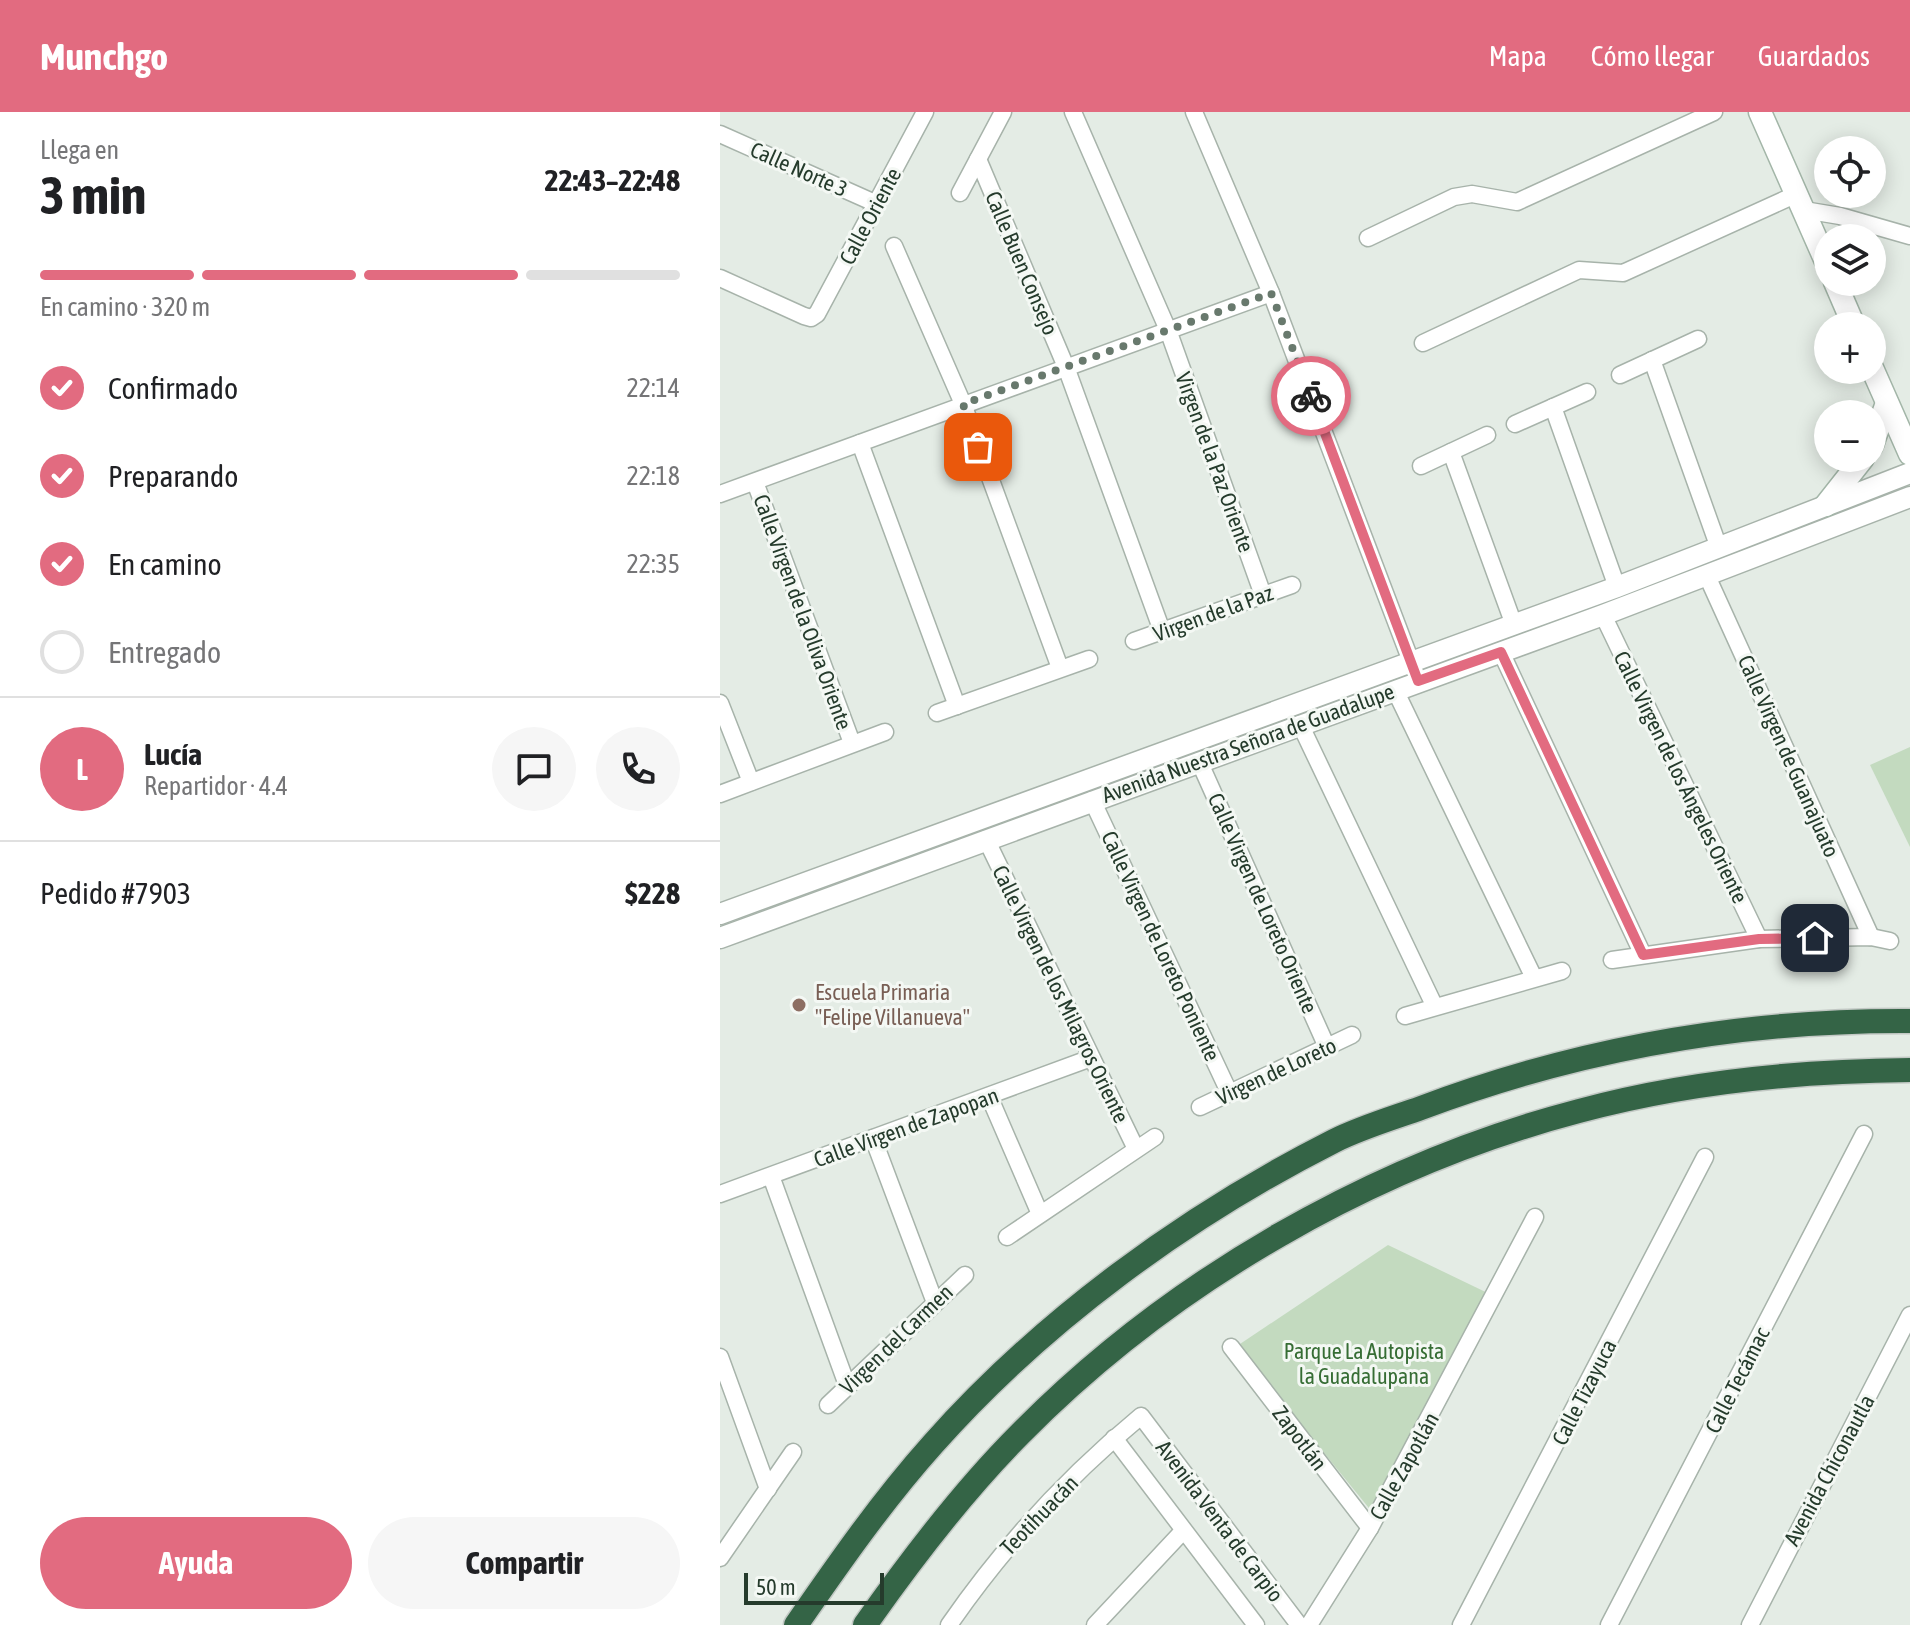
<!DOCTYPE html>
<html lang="es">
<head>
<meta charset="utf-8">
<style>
  :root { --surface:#fff; --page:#f6f6f6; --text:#202124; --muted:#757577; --line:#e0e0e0; --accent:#e26b80 }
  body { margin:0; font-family:"Asap Condensed",sans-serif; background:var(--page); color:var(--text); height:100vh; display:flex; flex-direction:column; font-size:30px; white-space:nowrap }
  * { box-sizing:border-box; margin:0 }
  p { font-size:26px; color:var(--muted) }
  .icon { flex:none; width:44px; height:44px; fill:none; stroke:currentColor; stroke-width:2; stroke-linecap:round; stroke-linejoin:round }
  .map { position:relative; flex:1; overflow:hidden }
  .side { display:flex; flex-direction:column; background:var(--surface); width:720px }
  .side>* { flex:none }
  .controls { position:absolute; left:1094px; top:24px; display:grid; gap:16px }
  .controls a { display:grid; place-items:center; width:72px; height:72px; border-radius:50%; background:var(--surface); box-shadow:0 4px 20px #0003; font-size:40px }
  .scale { position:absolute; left:24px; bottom:20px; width:140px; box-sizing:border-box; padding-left:8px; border:4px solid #253b2c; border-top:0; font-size:22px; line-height:28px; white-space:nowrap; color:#253b2c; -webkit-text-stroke:6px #f4f8f4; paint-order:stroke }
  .pin { position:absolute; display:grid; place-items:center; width:68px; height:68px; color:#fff; margin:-34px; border-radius:16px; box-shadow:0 4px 12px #0006 }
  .courier { position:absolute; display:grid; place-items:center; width:80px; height:80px; margin:-40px; border:6px solid #e26b80; border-radius:50%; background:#fff; color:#222; box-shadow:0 2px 10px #0007 }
  .overview em { font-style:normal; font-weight:700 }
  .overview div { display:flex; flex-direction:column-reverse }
  .overview { display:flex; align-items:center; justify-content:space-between; height:136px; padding:0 40px }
  h1 { font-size:52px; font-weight:700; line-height:60px }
  .bar { display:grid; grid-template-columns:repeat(4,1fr); gap:12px 8px; align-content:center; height:96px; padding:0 40px }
  .bar i { height:10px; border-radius:6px; background:var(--line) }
  .bar .on { background:var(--accent) }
  .bar p { grid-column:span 4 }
  .line { display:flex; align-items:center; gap:20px; padding:0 40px; border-top:2px solid var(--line) }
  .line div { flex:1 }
  .round { display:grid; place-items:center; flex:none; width:84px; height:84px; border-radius:42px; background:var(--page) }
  ol { padding:0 40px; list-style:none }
  li { display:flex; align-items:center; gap:24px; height:88px }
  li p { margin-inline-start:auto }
  li .icon { padding:8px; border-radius:50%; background:var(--accent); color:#fff; stroke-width:4 }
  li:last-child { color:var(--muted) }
  li i { width:44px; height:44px; border:4px solid var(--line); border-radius:50% }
  .cta { display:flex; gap:16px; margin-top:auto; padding:16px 40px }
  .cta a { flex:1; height:92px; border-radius:48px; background:var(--accent); color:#fff; font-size:32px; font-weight:700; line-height:92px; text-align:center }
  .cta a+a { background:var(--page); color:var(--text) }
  header { display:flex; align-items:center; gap:48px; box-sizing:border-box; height:112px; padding:0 40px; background:var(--accent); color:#fff }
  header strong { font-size:38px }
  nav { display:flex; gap:44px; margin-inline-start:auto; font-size:28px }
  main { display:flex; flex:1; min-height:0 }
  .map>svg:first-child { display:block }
  .green { fill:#c3dabf }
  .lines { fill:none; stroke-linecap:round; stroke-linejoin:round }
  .minor-casing { stroke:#a7b3aa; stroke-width:19 }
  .tertiary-casing { stroke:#a7b3aa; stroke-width:23 }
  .secondary-casing { stroke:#a3b6a8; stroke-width:25 }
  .motorway-casing { stroke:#c2c8c4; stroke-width:27 }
  .minor { stroke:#fff; stroke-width:16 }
  .tertiary { stroke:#fff; stroke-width:20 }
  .secondary { stroke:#fff; stroke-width:22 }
  .motorway { stroke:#346446; stroke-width:24 }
  .done { stroke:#68796d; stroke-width:8; stroke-dasharray:0 14.4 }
  .route { stroke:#e26b80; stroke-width:10 }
  .education-dot { fill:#8d6e63; stroke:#f4f8f4; stroke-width:3 }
  .labels { text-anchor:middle; stroke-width:6; stroke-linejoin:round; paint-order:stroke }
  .street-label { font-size:22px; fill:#253b2c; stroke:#f4f8f4 }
  .education-label { font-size:22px; fill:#785e54; stroke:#f4f8f4; text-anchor:start }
  .park-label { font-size:22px; fill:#366d34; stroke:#f4f8f4 }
</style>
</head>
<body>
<header>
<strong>Munchgo</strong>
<nav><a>Mapa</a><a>Cómo llegar</a><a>Guardados</a></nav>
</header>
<main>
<section class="side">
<div class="overview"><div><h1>3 min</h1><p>Llega en</p></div><em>22:43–22:48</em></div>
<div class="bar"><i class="on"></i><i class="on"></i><i class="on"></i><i></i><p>En camino · 320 m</p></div>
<ol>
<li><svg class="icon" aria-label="check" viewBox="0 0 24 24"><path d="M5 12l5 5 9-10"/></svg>Confirmado<p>22:14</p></li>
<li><svg class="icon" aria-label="check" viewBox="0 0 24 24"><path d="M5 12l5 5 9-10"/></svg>Preparando<p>22:18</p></li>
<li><svg class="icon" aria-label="check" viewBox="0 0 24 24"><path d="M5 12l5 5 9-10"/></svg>En camino<p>22:35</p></li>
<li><i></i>Entregado</li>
</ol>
<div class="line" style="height:144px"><b class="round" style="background:var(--accent);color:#fff">L</b><div><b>Lucía</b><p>Repartidor · 4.4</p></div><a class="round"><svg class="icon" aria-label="chat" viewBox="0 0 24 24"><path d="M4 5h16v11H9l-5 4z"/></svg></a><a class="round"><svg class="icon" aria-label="phone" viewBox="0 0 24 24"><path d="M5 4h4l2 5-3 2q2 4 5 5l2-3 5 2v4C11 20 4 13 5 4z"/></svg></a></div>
<div class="line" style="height:104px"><div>Pedido #7903</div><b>$228</b></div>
<div class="cta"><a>Ayuda</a><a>Compartir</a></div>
</section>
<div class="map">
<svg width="1190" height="1513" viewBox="0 0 1190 1513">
  <rect width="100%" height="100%" fill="#e4ece5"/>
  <g class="green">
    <polygon points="1190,635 1190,735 1150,653"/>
    <polygon points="668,1133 778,1186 657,1406 517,1234"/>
  </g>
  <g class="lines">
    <defs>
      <g id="minor">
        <polyline points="353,0 448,218 543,483"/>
        <polyline points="474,0 551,181 695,560"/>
        <polyline points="0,22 157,92"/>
        <polyline points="258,47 346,255 442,519"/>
        <polyline points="240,81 283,0"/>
        <polyline points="1084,98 1120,104 1190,124"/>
        <polyline points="648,126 734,85 752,82 797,90 994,0"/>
        <polyline points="174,134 243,292 340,556"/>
        <polyline points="0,166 84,204 91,206 97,202 205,0"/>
        <polyline points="703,231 859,158 903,161 1077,82"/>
        <polyline points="932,248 999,436"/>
        <polyline points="900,263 978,227"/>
        <polyline points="833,295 897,475"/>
        <polyline points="795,312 867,280"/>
        <polyline points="140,331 237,594"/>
        <polyline points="731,340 794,513"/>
        <polyline points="701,354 767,323"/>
        <polyline points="35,370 132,631"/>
        <polyline points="0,382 551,181"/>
        <polyline points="987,464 1151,825"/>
        <polyline points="883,503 1039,827"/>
        <polyline points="414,529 572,473"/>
        <polyline points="781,540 923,843"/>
        <polyline points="675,578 814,866"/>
        <polyline points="0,591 31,670"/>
        <polyline points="217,601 369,547"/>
        <polyline points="580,612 714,893"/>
        <polyline points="479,649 606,933"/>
        <polyline points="0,682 165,620"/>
        <polyline points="372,688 509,980"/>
        <polyline points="266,727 416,1037"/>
        <polyline points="892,848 1039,827 1151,825 1170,829"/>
        <polyline points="685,904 842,859"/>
        <polyline points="269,984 320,1102"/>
        <polyline points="480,995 632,923"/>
        <polyline points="153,1026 214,1188"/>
        <polyline points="51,1064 127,1273"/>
        <polyline points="0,1082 371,946"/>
        <polyline points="287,1125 435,1025"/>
        <polyline points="511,1235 650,1416"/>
        <polyline points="0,1245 48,1377"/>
        <polyline points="108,1293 245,1163"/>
        <polyline points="394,1326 536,1513"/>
        <polyline points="0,1446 73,1340"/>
        <path d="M229 1513C283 1435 347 1365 421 1304L579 1513"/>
        <polyline points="375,1513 463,1419"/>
        <polyline points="589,1513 650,1416 815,1105"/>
        <polyline points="741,1513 985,1045"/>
        <polyline points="889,1513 1144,1022"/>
        <polyline points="1030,1513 1190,1203"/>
      </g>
      <g id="tertiary">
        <polyline points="0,802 897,475 1190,361"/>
        <polyline points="0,826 883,503 1190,385"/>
      </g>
      <g id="secondary">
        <polyline points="1040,0 1108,154"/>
        <polyline points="1115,170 1134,214"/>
        <polyline points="1152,256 1190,342"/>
        <polyline points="1152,333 1167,291"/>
        <polyline points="1106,393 1143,346"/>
      </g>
      <g id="motorway">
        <path d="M76 1513C119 1451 162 1389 213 1332 323 1208 466 1104 614 1029 642 1015 673 1006 701 996 858 937 1023 908 1190 909"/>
        <path d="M145 1513C192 1446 243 1379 301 1321 451 1169 653 1053 859 999 966 970 1079 959 1190 958"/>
      </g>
    </defs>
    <use href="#minor" class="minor-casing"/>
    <use href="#tertiary" class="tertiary-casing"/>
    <use href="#secondary" class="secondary-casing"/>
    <use href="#motorway" class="motorway-casing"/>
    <use href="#minor" class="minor"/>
    <use href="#tertiary" class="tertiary"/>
    <use href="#secondary" class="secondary"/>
    <use href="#motorway" class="motorway"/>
  </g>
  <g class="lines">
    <polyline class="done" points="258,335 243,292 551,181 591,284"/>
    <polyline class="route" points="591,284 698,569 781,540 923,843 1039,827 1095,826"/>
  </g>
  <circle class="education-dot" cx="79" cy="893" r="8"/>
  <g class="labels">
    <g class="street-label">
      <text transform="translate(79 57) rotate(24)" y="8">Calle Norte 3</text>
      <text transform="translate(150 104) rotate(-62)" y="8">Calle Oriente</text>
      <text transform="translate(302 151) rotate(67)" y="8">Calle Buen Consejo</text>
      <text transform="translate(495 350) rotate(70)" y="8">Virgen de la Paz Oriente</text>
      <text transform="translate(83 500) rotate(70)" y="8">Calle Virgen de la Oliva Oriente</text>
      <text transform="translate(493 501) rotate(-20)" y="8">Virgen de la Paz</text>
      <text transform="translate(528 631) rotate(-20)" y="8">Avenida Nuestra Señora de Guadalupe</text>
      <text transform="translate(1069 644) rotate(66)" y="8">Calle Virgen de Guanajuato</text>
      <text transform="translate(961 665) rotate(64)" y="8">Calle Virgen de los Ángeles Oriente</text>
      <text transform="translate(543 791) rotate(66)" y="8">Calle Virgen de Loreto Oriente</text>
      <text transform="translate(441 834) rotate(65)" y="8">Calle Virgen de Loreto Poniente</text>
      <text transform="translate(341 882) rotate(64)" y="8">Calle Virgen de los Milagros Oriente</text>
      <text transform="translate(556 959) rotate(-25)" y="8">Virgen de Loreto</text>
      <text transform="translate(186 1015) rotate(-20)" y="8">Calle Virgen de Zapopan</text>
      <text transform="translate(176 1227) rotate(-44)" y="8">Virgen del Carmen</text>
      <text transform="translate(1017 1268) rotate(-63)" y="8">Calle Tecámac</text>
      <text transform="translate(864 1280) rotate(-63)" y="8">Calle Tizayuca</text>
      <text transform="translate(580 1326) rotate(53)" y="8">Zapotlán</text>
      <text transform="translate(684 1354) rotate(-61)" y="8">Calle Zapotlán</text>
      <text transform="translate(1109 1358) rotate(-62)" y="8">Avenida Chiconautla</text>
      <text transform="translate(319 1403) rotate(-46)" y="8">Teotihuacán</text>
      <text transform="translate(500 1409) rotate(53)" y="8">Avenida Venta de Carpio</text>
    </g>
    <g class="education-label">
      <text x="95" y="888">Escuela Primaria<tspan x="95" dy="25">"Felipe Villanueva"</tspan></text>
    </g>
    <g class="park-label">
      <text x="644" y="1247">Parque La Autopista<tspan x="644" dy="25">la Guadalupana</tspan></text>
    </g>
  </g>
</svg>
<div class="controls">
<a><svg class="icon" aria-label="locate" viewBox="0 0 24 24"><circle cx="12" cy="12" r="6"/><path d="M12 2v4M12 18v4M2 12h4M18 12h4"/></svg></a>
<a><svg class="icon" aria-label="layers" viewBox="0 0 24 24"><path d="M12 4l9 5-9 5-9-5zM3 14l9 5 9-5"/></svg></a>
<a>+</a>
<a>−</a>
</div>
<div class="scale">50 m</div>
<div class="pin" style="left:258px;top:335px;background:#ea580c"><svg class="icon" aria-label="bag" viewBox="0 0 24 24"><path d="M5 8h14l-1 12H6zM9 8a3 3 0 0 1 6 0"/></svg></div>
<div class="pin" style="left:1095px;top:826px;background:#1f2937"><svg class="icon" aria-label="home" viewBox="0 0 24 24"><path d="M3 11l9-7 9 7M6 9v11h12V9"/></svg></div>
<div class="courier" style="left:591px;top:284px"><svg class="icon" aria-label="bike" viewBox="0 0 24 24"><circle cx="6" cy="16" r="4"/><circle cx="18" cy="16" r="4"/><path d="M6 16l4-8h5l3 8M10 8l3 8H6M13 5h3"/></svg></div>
</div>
</main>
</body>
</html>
